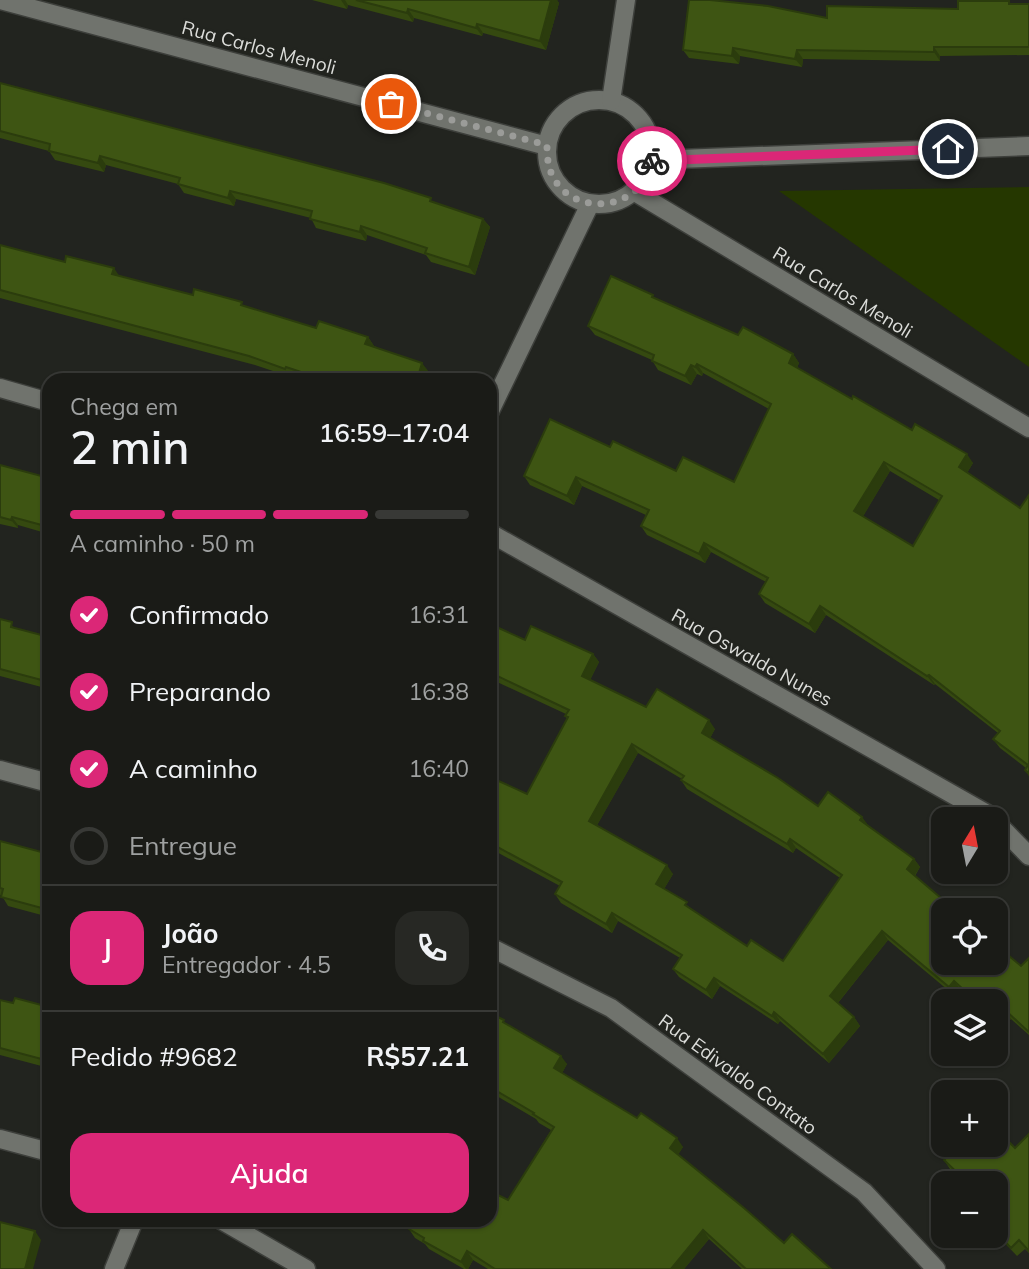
<!DOCTYPE html>
<html lang="pt">
<head>
<meta charset="utf-8">
<style>
  :root { --surface:#1a1b17; --page:#272824; --text:#f1f3f6; --muted:#9fa1a1; --line:#383936; --accent:#db2777 }
  body { margin:0; font-family:Mulish,sans-serif; background:var(--page); color:var(--text); height:100vh; display:flex; flex-direction:column; font-size:26px; white-space:nowrap }
  * { box-sizing:border-box; margin:0 }
  p { font-size:23px; color:var(--muted) }
  .icon { flex:none; width:38px; height:38px; fill:none; stroke:currentColor; stroke-width:2; stroke-linecap:round; stroke-linejoin:round }
  .map { position:relative; flex:1; overflow:hidden }
  .side { position:absolute; left:42px; top:373px; width:455px; height:854px; display:flex; flex-direction:column; background:var(--surface); border-radius:21px; box-shadow:0 2px 5px #0004,0 0 0 2px var(--line) }
  .side>* { flex:none }
  .needle { width:46px; rotate:10deg }
  .controls { position:absolute; left:931px; top:807px; display:grid; gap:14px }
  .controls a { display:grid; place-items:center; width:77px; height:77px; border-radius:14px; background:var(--surface); box-shadow:0 2px 5px #0004,0 0 0 2px var(--line); font-size:35px }
  .pin { position:absolute; display:grid; place-items:center; width:60px; height:60px; color:#fff; margin:-30px; border:4px solid #fff; border-radius:50%; box-shadow:0 2px 7px #0007 }
  .courier { position:absolute; display:grid; place-items:center; width:70px; height:70px; margin:-35px; border:5px solid #db2777; border-radius:50%; background:#fff; color:#222; box-shadow:0 2px 9px #0007 }
  .overview em { font-style:normal; font-weight:600 }
  .overview div { display:flex; flex-direction:column-reverse }
  .overview { display:flex; align-items:center; justify-content:space-between; height:119px; padding:0 28px }
  h1 { font-size:46px; font-weight:600; line-height:52px }
  .bar { display:grid; grid-template-columns:repeat(4,1fr); gap:10px 7px; align-content:center; height:84px; padding:0 28px }
  .bar i { height:9px; border-radius:5px; background:var(--line) }
  .bar .selected { background:var(--accent) }
  .bar p { grid-column:span 4 }
  .line { display:flex; align-items:center; gap:18px; padding:0 28px; border-top:2px solid var(--line) }
  .line div { flex:1 }
  .round { display:grid; place-items:center; flex:none; width:74px; height:74px; border-radius:21px; background:var(--page) }
  ol { padding:0 28px; list-style:none }
  li { display:flex; align-items:center; gap:21px; height:77px }
  li p { margin-inline-start:auto }
  li .icon { padding:7px; border-radius:50%; background:var(--accent); color:#fff; stroke-width:4 }
  li:last-child { color:var(--muted) }
  li i { width:38px; height:38px; border:4px solid var(--line); border-radius:50% }
  .primary-button { display:flex; gap:14px; margin-top:auto; padding:14px 28px }
  .primary-button a { flex:1; height:80px; border-radius:21px; background:var(--accent); color:#fff; font-size:28px; font-weight:600; line-height:80px; text-align:center }
  .map>svg:first-child { display:block }
  .green { fill:#253700 }
  .lines { fill:none; stroke-linecap:round; stroke-linejoin:round }
  .minor-casing { stroke:#3d3f3b; stroke-width:21 }
  .minor { stroke:#70736d; stroke-width:18 }
  .wall { fill:#354910; fill-rule:evenodd }
  .shaded-wall { fill:#2b3c0d }
  .building { fill:#3e5513; stroke:#2b3c0d; stroke-width:2; fill-rule:evenodd }
  .done { stroke:#9b9c99; stroke-width:7; stroke-dasharray:0 12.6 }
  .route { stroke:#db2777; stroke-width:9 }
  .labels { text-anchor:middle; stroke-width:5; stroke-linejoin:round; paint-order:stroke }
  .street-label { font-size:19px; fill:#dcddda; stroke:#22241f }
</style>
</head>
<body>
<div class="map">
<svg width="1029" height="1269" viewBox="0 0 1029 1269">
  <rect width="100%" height="100%" fill="#22241f"/>
  <polygon class="green" points="1029,187 1029,367 779,191"/>
  <g class="lines">
    <defs>
      <g id="minor">
        <polyline points="0,0 547,146"/>
        <circle cx="599" cy="152" r="52"/>
        <polyline points="611,101 626,0"/>
        <polyline points="652,160 1029,146"/>
        <polyline points="635,192 1029,428"/>
        <polyline points="0,388 49,402"/>
        <polyline points="490,411 590,204"/>
        <polyline points="490,533 989,815 993,819"/>
        <polyline points="0,770 49,783"/>
        <polyline points="996,822 1029,856"/>
        <polyline points="490,947 611,1008 864,1192 936,1269"/>
        <polyline points="0,1139 49,1152"/>
        <polyline points="221,1220 306,1269"/>
        <polyline points="114,1269 134,1220"/>
      </g>
    </defs>
    <use href="#minor" class="minor-casing"/>
    <use href="#minor" class="minor"/>
  </g>
  <g class="wall">
    <polygon points="312,0 557,0 559,3 546,50 483,33 482,36 414,18 413,22 348,5 347,9"/>
    <polygon points="1009,1 1011,4 1029,4 1029,55 940,56 940,61 803,59 802,67 740,56 739,64 689,58 683,50 827,18 958,9"/>
    <polygon points="0,83 434,203 483,219 490,227 475,275 431,262 426,255 367,235 366,241 316,228 311,218 236,199 234,206 184,193 178,184 106,165 104,172 55,160 49,151 0,138"/>
    <polygon points="0,245 193,295 244,306 316,328 368,337 374,346 429,372 426,380 305,380 292,376 291,377 255,365 0,298"/>
    <path d="M656 299 738 335 793 354 799 363 797 368 852 399 973 463 967 473 1020 508 1029 495V776L1025 770 1026 768 1000 748 993 739 998 733 935 684 934 685 826 615 815 633 765 603 759 594 766 582 711 552 705 563 647 535 641 526 646 515 582 486 574 505 530 485 524 476 610 447 676 471 734 482 769 409 703 373 702 376 697 374 691 385 658 370 652 360 595 335 588 326ZM890 471 939 500 913 546 863 516Z"/>
    <polygon points="0,465 49,478 49,534 18,525 18,528 0,524"/>
    <polygon points="0,619 17,629 49,637 49,689 0,676"/>
    <path d="M490 624 525 640 593 654 599 662 590 680 646 707 715 729 710 738 818 806 868 825 914 859 920 867 915 876 1021 966 1029 958V1035L1011 1019 1003 1028 996 1022V1001H973L960 989 955 996 888 940 838 1003 854 1017 860 1026 829 1063 780 1021 778 1024 720 986 712 999 679 977 673 969 680 958 618 921 612 933 561 903 555 894 560 886 493 850 492 852 490 851V777L527 794 567 719 565 716 566 714 497 682 490 698ZM638 753 682 779 681 780 687 789 793 853 796 848 840 878 783 961 747 946 692 909 664 889 673 874 597 825Z"/>
    <polygon points="0,841 49,854 49,917 8,906 2,896 0,895"/>
    <polygon points="0,1000 13,1003 49,1007 49,1068 0,1055"/>
    <polygon points="490,1013 567,1064 562,1073 683,1147 678,1154 784,1243 831,1269 742,1269 709,1239 684,1269 488,1269 473,1260 468,1269 464,1269 429,1249 425,1244 415,1238 409,1229 411,1225 401,1220 490,1220 508,1200 551,1130 539,1123 536,1119 490,1092"/>
    <polygon points="1029,1134 1029,1253 1025,1249 1017,1256 996,1234 996,1183 965,1183 950,1169 944,1160 1002,1149 1015,1148"/>
  </g>
  <g class="shaded-wall">
    <polygon points="341,0 345,0 348,5 347,9"/>
    <polygon points="551,0 557,0 559,3 546,50 540,41"/>
    <polygon points="408,9 414,18 413,22 407,13"/>
    <polygon points="477,24 483,33 482,36 476,28"/>
    <polygon points="934,47 940,56 940,61 934,52"/>
    <polygon points="733,48 740,56 739,64 732,56"/>
    <polygon points="797,50 803,59 802,67 795,59"/>
    <polygon points="100,156 106,165 104,172 98,163"/>
    <polygon points="230,191 236,199 234,206 228,198"/>
    <polygon points="483,219 490,227 475,275 469,267"/>
    <polygon points="361,226 367,235 366,241 360,232"/>
    <polygon points="114,268 120,277 112,274"/>
    <polygon points="368,337 374,346 372,352 365,344"/>
    <polygon points="793,354 799,363 795,372 789,363"/>
    <polygon points="422,363 429,372 426,380 417,380"/>
    <polygon points="697,364 703,373 702,376 695,367"/>
    <polygon points="691,365 697,374 691,385 685,376"/>
    <polygon points="967,454 973,463 965,476 959,467"/>
    <polygon points="884,462 890,471 861,520 854,511"/>
    <polygon points="576,477 582,486 574,505 567,496"/>
    <polygon points="12,517 18,525 18,528 11,520"/>
    <polygon points="704,543 711,552 705,563 699,554"/>
    <polygon points="820,606 826,615 815,633 809,624"/>
    <polygon points="593,654 599,662 588,684 582,676"/>
    <polygon points="491,673 497,682 490,698 490,676"/>
    <polygon points="929,675 935,684 934,685 927,676"/>
    <polygon points="709,720 715,729 708,742 702,733"/>
    <polygon points="632,744 638,753 595,829 589,821"/>
    <polygon points="862,817 868,825 866,829 860,820"/>
    <polygon points="790,839 796,848 793,853 787,844"/>
    <polygon points="914,859 920,867 913,878 907,869"/>
    <polygon points="667,865 673,874 662,892 656,884"/>
    <polygon points="612,913 618,921 612,933 606,924"/>
    <polygon points="882,931 888,940 836,1005 830,996"/>
    <polygon points="714,978 720,986 712,999 706,990"/>
    <polygon points="954,981 960,989 955,996 949,987"/>
    <polygon points="1005,1010 1011,1019 1003,1028 997,1020"/>
    <polygon points="774,1012 780,1021 778,1024 772,1016"/>
    <polygon points="854,1017 860,1026 829,1063 823,1054"/>
    <polygon points="561,1056 567,1064 560,1077 554,1068"/>
    <polygon points="677,1138 683,1147 677,1157 670,1148"/>
    <polygon points="703,1230 709,1239 684,1269 671,1269"/>
    <polygon points="35,1231 41,1240 33,1269 25,1269"/>
    <polygon points="467,1251 473,1260 468,1269 466,1269 461,1262"/>
  </g>
  <g class="building">
    <polygon points="356,0 551,0 540,41 477,24 476,28 408,9 407,13"/>
    <polygon points="689,0 710,0 768,6 827,18 827,6 958,9 958,1 1009,1 1009,4 1029,4 1029,47 934,47 934,52 797,50 795,59 733,48 732,56 683,50"/>
    <polygon points="0,83 384,183 431,198 430,201 483,219 469,267 425,253 427,248 361,226 360,232 310,219 312,211 230,191 228,198 178,184 180,178 100,156 98,163 49,151 50,144 0,131"/>
    <polygon points="0,245 65,262 66,256 114,268 112,274 193,295 194,289 242,302 241,305 316,328 319,321 368,337 365,344 422,363 417,380 325,380 286,367 285,369 249,356 0,290"/>
    <path d="M611 276 653 295 652 297 738 335 743 327 793 354 789 363 852 399 853 396 912 430 915 424 967 454 959 467 1020 508 1029 495V774L1025 770 1028 765 993 739 1000 731 929 675 927 676 820 606 809 624 759 594 768 578 704 543 699 554 641 526 649 510 576 477 567 496 524 476 550 419 610 447 613 441 676 471 683 457 734 482 771 404 697 364 695 367 691 365 685 376 652 361 654 355 588 326ZM884 462 942 496 913 546 854 511Z"/>
    <polygon points="0,465 49,478 49,527 12,517 11,520 0,517"/>
    <polygon points="0,619 12,622 11,627 49,637 49,682 0,669"/>
    <path d="M490 624 525 640 531 626 593 654 582 676 646 707 657 689 709 720 702 733 778 778 818 806 828 792 862 817 860 820 914 859 907 869 955 910H943V962H996V945L1021 966 1029 958V1032L1005 1010 997 1020 996 1019V1001H976L954 981 949 987 882 931 830 996 854 1017 823 1054 774 1012 772 1016 714 978 706 990 673 969 682 955 612 913 606 924 555 894 562 882 490 843V777L527 794 568 717 565 716 569 710 491 673 490 676ZM632 744 684 776 681 780 787 844 790 839 842 875 783 961 751 940 747 946 685 905 687 902 656 884 667 865 589 821Z"/>
    <polygon points="0,841 49,854 49,910 1,897 3,889 0,888"/>
    <polygon points="15,998 49,1007 49,1061 0,1048 0,1000 13,1003"/>
    <polygon points="490,1013 504,1020 503,1022 561,1056 554,1068 637,1118 641,1113 677,1138 670,1148 744,1208 784,1243 792,1234 831,1269 746,1269 703,1230 671,1269 495,1269 467,1251 461,1262 423,1241 424,1238 409,1229 414,1221 412,1220 490,1220 490,1191 508,1200 554,1127 533,1114 534,1113 490,1087"/>
    <polygon points="1029,1134 1029,1251 1019,1240 1011,1248 996,1232 996,1183 968,1183 944,1160 959,1144 996,1144 996,1141 1002,1149 1009,1142 1015,1148"/>
    <polygon points="0,1222 35,1231 25,1269 0,1269"/>
  </g>
  <g class="lines">
    <path class="done" d="M391 104 547 145C547 157 548 167 553 177 576 220 644 209 652 161"/>
    <polyline class="route" points="652,161 948,149"/>
  </g>
  <g class="labels">
    <g class="street-label">
      <text transform="translate(259 47) rotate(15)" y="7">Rua Carlos Menoli</text>
      <text transform="translate(843 292) rotate(31)" y="7">Rua Carlos Menoli</text>
      <text transform="translate(752 657) rotate(29)" y="7">Rua Oswaldo Nunes</text>
      <text transform="translate(738 1074) rotate(36)" y="7">Rua Edivaldo Contato</text>
    </g>
  </g>
</svg>
<div class="controls">
<a><svg class="needle" viewBox="-14 -14 28 28"><path d="M0-13l5 13h-10z" fill="#e53935"/><path d="M0 13l5-13h-10z" fill="#9fa1a1"/></svg></a>
<a><svg class="icon" aria-label="locate" viewBox="0 0 24 24"><circle cx="12" cy="12" r="6"/><path d="M12 2v4M12 18v4M2 12h4M18 12h4"/></svg></a>
<a><svg class="icon" aria-label="layers" viewBox="0 0 24 24"><path d="M12 4l9 5-9 5-9-5zM3 14l9 5 9-5"/></svg></a>
<a>+</a>
<a>−</a>
</div>
<div class="pin" style="left:391px;top:104px;background:#ea580c"><svg class="icon" aria-label="bag" viewBox="0 0 24 24"><path d="M5 8h14l-1 12H6zM9 8a3 3 0 0 1 6 0"/></svg></div>
<div class="pin" style="left:948px;top:149px;background:#1f2937"><svg class="icon" aria-label="home" viewBox="0 0 24 24"><path d="M3 11l9-7 9 7M6 9v11h12V9"/></svg></div>
<div class="courier" style="left:652px;top:161px"><svg class="icon" aria-label="bike" viewBox="0 0 24 24"><circle cx="6" cy="16" r="4"/><circle cx="18" cy="16" r="4"/><path d="M6 16l4-8h5l3 8M10 8l3 8H6M13 5h3"/></svg></div>
<section class="side">
<div class="overview"><div><h1>2 min</h1><p>Chega em</p></div><em>16:59–17:04</em></div>
<div class="bar"><i class="selected"></i><i class="selected"></i><i class="selected"></i><i></i><p>A caminho · 50 m</p></div>
<ol>
<li><svg class="icon" aria-label="check" viewBox="0 0 24 24"><path d="M5 12l5 5 9-10"/></svg>Confirmado<p>16:31</p></li>
<li><svg class="icon" aria-label="check" viewBox="0 0 24 24"><path d="M5 12l5 5 9-10"/></svg>Preparando<p>16:38</p></li>
<li><svg class="icon" aria-label="check" viewBox="0 0 24 24"><path d="M5 12l5 5 9-10"/></svg>A caminho<p>16:40</p></li>
<li><i></i>Entregue</li>
</ol>
<div class="line" style="height:126px"><b class="round" style="background:var(--accent);color:#fff">J</b><div><b>João</b><p>Entregador · 4.5</p></div><a class="round"><svg class="icon" aria-label="phone" viewBox="0 0 24 24"><path d="M5 4h4l2 5-3 2q2 4 5 5l2-3 5 2v4C11 20 4 13 5 4z"/></svg></a></div>
<div class="line" style="height:91px"><div>Pedido #9682</div><b>R$57.21</b></div>
<div class="primary-button"><a>Ajuda</a></div>
</section>
</div>
</body>
</html>
